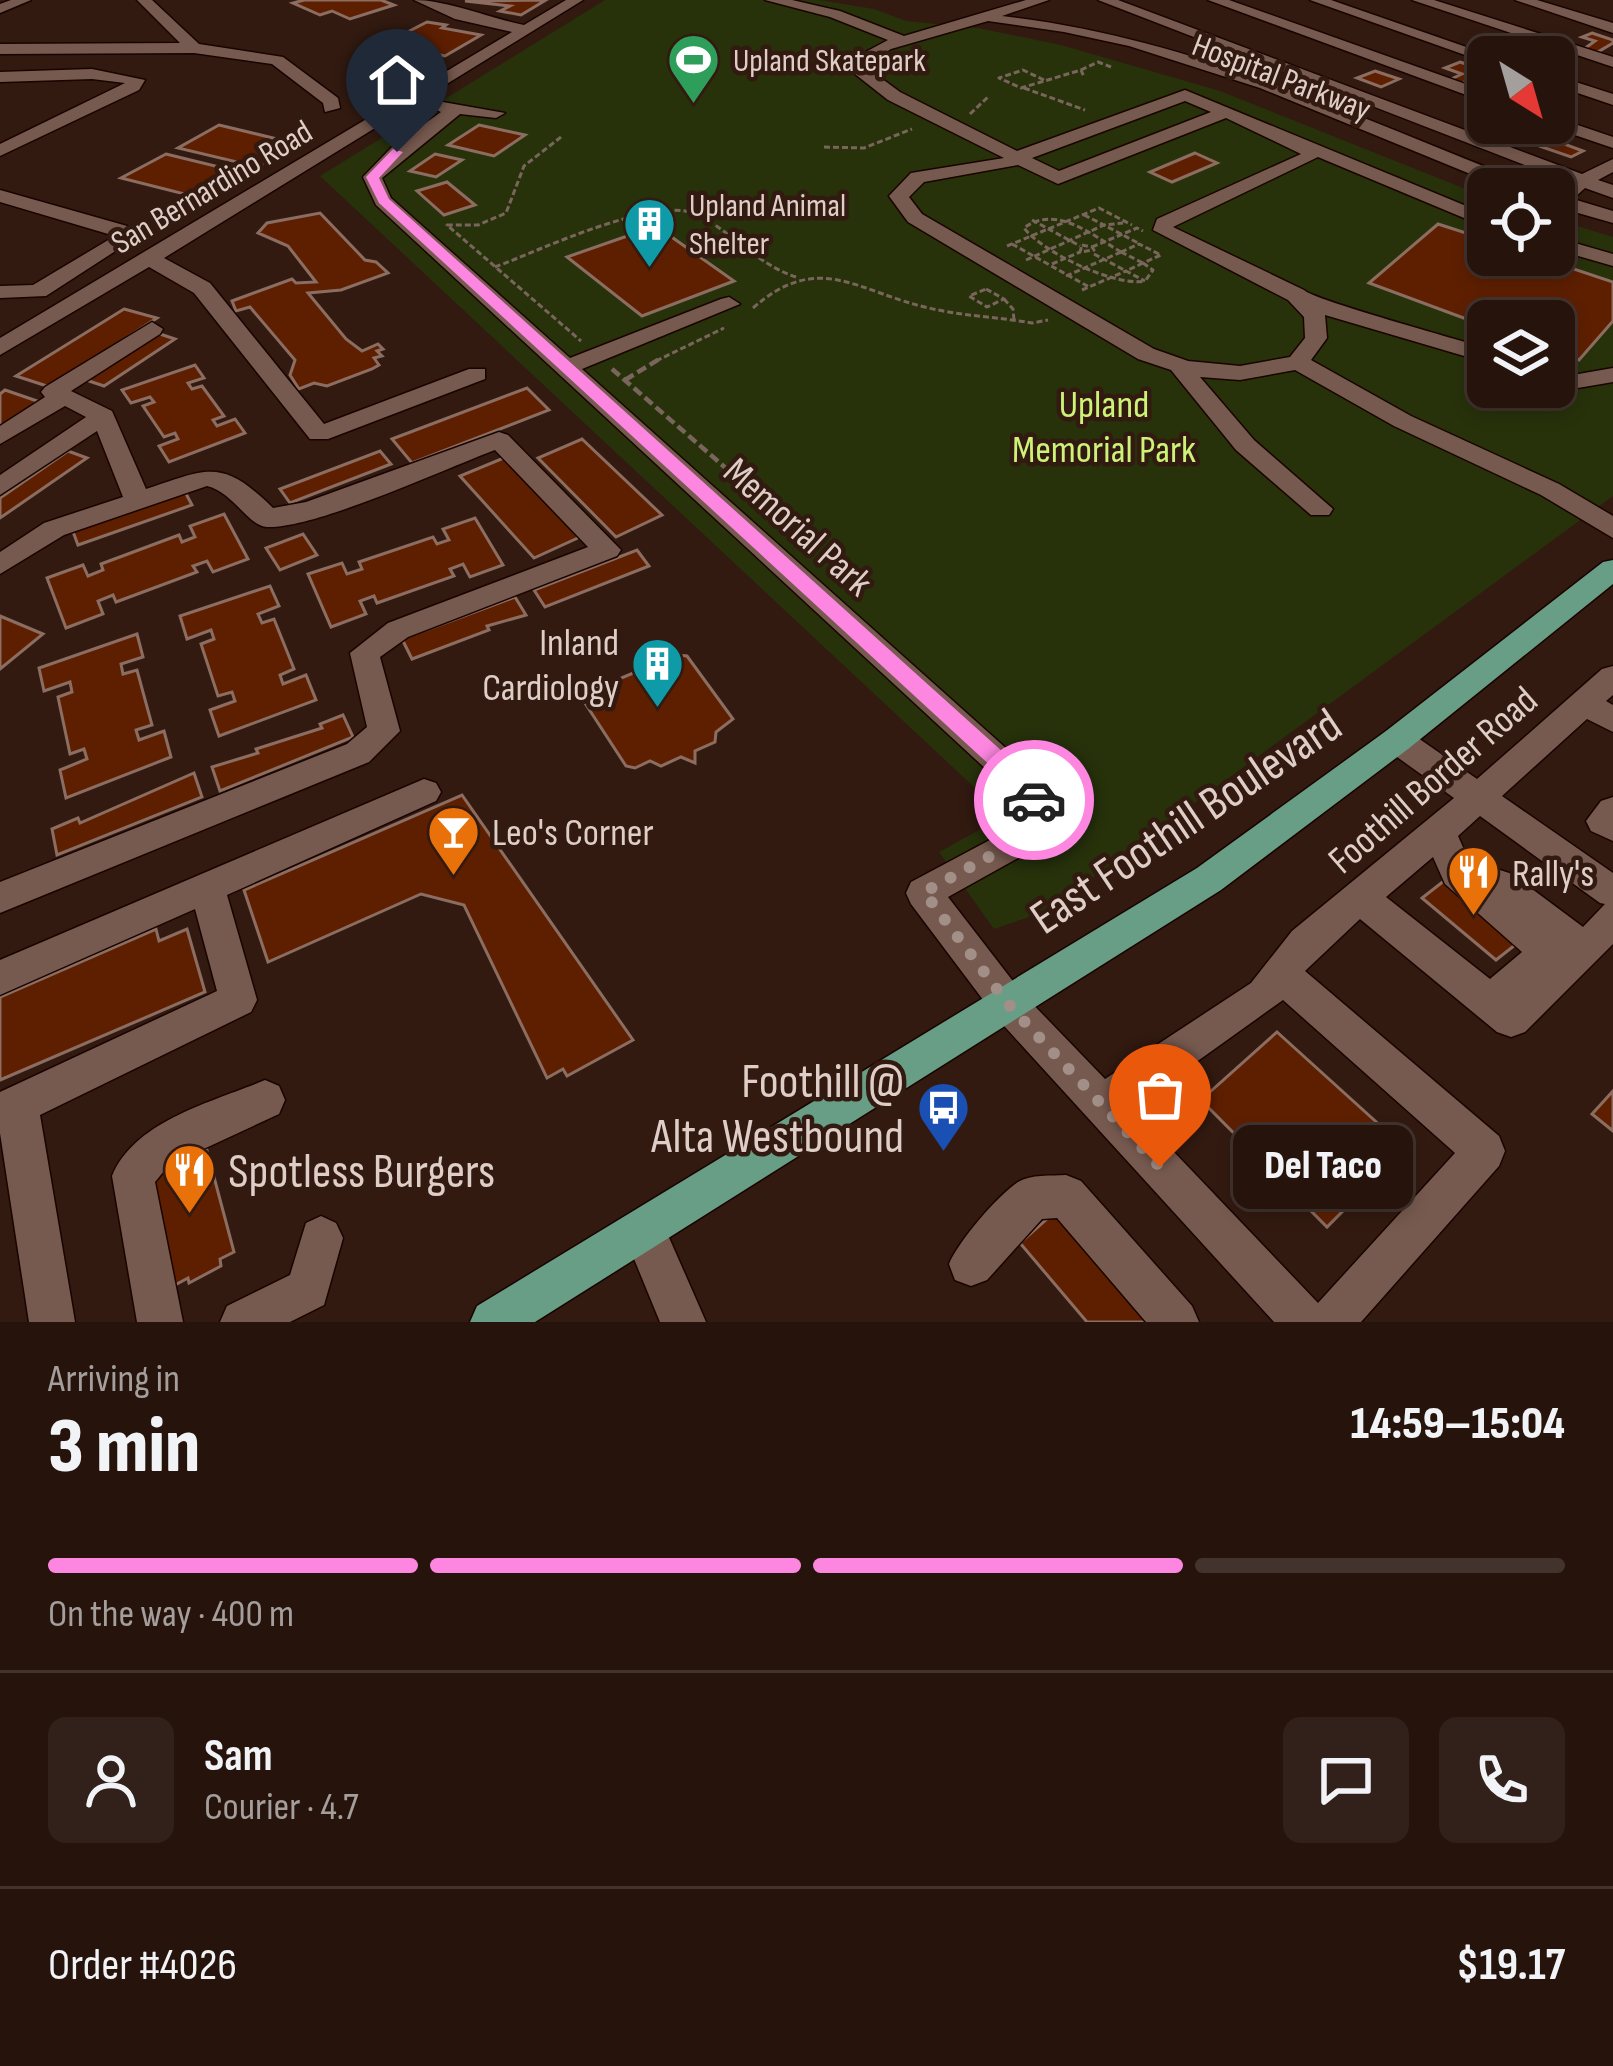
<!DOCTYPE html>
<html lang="en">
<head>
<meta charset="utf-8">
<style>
  :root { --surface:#26140c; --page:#32211a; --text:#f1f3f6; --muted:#a49e9d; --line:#42332d; --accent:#fd86e1 }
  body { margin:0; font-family:"Sofia Sans Condensed",sans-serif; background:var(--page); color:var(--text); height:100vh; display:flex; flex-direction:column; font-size:45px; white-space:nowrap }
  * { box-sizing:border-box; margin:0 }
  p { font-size:39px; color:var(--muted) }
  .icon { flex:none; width:66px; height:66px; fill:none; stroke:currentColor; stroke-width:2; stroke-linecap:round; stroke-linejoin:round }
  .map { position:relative; height:1322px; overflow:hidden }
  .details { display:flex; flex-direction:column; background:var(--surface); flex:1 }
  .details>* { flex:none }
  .needle { width:78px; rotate:143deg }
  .controls { position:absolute; left:1467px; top:36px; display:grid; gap:24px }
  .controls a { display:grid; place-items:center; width:108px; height:108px; border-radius:18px; background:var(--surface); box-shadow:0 6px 18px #0003,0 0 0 3px var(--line); font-size:60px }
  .pin { position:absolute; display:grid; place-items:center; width:102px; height:102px; color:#fff; margin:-123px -51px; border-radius:50% 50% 50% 0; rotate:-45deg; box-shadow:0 0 12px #0007 }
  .pin .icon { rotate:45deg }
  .courier { position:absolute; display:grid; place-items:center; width:120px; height:120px; margin:-60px; border:9px solid #fd86e1; border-radius:50%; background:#fff; color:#222; box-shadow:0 3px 15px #0007 }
  .bubble { position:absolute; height:84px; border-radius:18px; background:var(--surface); box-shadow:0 6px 18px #0003,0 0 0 3px var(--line); font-size:39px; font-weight:800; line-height:84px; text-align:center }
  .headline em { font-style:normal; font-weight:800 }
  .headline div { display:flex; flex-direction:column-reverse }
  .headline { display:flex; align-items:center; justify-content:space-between; height:204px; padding:0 48px }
  h1 { font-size:78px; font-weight:800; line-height:90px }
  .bar { display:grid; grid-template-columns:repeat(4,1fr); gap:18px 12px; align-content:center; height:144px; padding:0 48px }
  .bar i { height:15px; border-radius:9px; background:var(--line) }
  .bar .on { background:var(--accent) }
  .bar p { grid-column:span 4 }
  .line { display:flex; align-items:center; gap:30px; padding:0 48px; border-top:3px solid var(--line) }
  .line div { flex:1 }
  .round { display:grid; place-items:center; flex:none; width:126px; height:126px; border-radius:18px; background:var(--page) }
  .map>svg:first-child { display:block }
  .green { fill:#27320b; fill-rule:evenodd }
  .building { fill:#5e1f00; stroke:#8b6d61; stroke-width:3 }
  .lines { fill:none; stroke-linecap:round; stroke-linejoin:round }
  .minor-casing { stroke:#190400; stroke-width:3 }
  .major-casing { stroke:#190400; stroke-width:3 }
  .path-far1 { stroke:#7a655c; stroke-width:3; stroke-dasharray:6 3; stroke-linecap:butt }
  .path { stroke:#7a655c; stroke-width:4.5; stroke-dasharray:10 4.5; stroke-linecap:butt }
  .minor { fill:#775a4f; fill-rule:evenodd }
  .major { fill:#689e86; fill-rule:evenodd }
  .route { fill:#fd86e1 }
  .done { stroke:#a28f88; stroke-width:12; stroke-dasharray:0 21.6 }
  .labels { text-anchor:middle; stroke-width:9; stroke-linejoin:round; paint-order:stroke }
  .far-poi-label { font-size:33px; fill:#dfcec8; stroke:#321a10; text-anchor:start }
  .far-street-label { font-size:33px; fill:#dfcec8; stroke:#321a10 }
  .park-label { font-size:39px; fill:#ccf278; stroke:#321a10 }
  .street-label { font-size:39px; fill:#dfcec8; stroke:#321a10 }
  .poi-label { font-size:39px; fill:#dfcec8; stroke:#321a10; text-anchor:start }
  .near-street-label { font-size:48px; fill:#dfcec8; stroke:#321a10 }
  .near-poi-label { font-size:48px; fill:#dfcec8; stroke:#321a10; text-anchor:end }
</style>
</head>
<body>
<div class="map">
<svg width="1613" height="1322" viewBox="0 0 1613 1322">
  <rect width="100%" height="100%" fill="#321a10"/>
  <path class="green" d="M605 0H819L874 9 906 21 978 28 1061 45 1220 91 1488 198V255H1554V219L1613 237V496L1049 910 994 929 939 852 1005 816 320 176ZM1488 321H1554V387H1488Z"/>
  <g class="building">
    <polygon points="304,0 381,0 394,5 350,19 332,11 320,15 293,3"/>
    <polygon points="546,0 521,15 500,11 510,6 465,1"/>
    <polygon points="427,22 446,25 442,28 481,35 445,56 384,44"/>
    <polygon points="1592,33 1613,40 1613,43 1596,53 1584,49 1595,41 1582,37"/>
    <polygon points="1460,62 1484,70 1461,84 1449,80 1462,74 1445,68"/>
    <polygon points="1375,71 1399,79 1381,87 1357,78"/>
    <polygon points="219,125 298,144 258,167 178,148"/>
    <polygon points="479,125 525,135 494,156 448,145"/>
    <polygon points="1518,125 1546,135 1530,142 1503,132"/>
    <polygon points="1557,139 1564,144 1583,151 1571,157 1542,147"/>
    <polygon points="1195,153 1217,163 1172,182 1150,172"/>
    <polygon points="166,154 248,174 204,199 121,178"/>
    <polygon points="435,154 462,160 436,177 410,171"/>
    <polygon points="447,182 475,205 444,215 417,191"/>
    <polygon points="320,213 365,260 376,262 388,273 341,290 308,293 346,339 362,351 378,344 383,349 377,351 382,356 374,358 379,365 372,369 327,386 314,383 299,389 290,375 295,360 250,307 236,311 232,301 292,279 296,283 316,282 288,246 258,233 267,223"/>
    <polygon points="1438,224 1488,240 1488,255 1532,255 1613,282 1613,321 1579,360 1554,351 1554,321 1488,321 1488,327 1369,283"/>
    <polygon points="656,226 734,281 642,316 567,257"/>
    <polygon points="124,309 157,318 50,387 16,376"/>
    <polygon points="157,333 175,339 104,386 86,380"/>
    <polygon points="195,365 204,378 188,383 192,389 202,386 224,416 213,420 217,426 235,419 245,433 169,462 159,446 178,439 175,433 164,437 143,406 154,402 150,397 131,403 122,390"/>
    <polygon points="527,388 549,410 412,463 392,439"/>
    <polygon points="5,390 40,402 0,427 0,394"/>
    <polygon points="582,439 662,515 616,537 538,458"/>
    <polygon points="68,451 87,458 0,518 0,498"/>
    <polygon points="380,451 391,464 290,503 280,489"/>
    <polygon points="506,457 582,536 534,558 460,476"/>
    <polygon points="184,490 192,505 78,545 72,529"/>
    <polygon points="224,514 248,559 213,572 207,561 193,566 197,572 116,602 113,595 98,601 103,614 66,628 47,578 83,565 88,576 103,570 101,564 179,535 182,542 195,537 190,526"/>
    <polygon points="475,518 503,565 470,577 463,564 450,569 454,576 377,603 374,596 360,601 366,614 331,627 308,574 342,563 347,574 362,569 359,562 433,537 437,544 449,540 443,529"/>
    <polygon points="303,534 317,555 280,570 266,548"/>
    <polygon points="637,550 649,566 545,607 534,590"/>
    <polygon points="270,586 279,606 258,614 262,623 274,619 294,669 280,675 283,684 306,675 316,700 219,736 210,710 235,701 232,692 218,696 201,644 214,639 211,630 187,639 180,616"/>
    <polygon points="515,597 526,615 487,626 489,630 412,659 402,639"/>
    <polygon points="0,616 43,634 0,669"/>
    <polygon points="137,634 143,657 121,664 123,674 137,670 152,725 136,730 139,740 164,731 171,757 66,798 60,770 87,759 84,749 70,754 58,697 72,692 70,682 44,691 39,668"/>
    <polygon points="676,655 687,656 733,719 716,732 715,742 695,751 695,763 681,757 661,766 650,761 635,768 626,766 583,700 588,692"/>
    <polygon points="343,715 353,737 220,791 212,767 258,753 256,749 322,728 320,724"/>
    <polygon points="194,773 202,797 57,855 52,829 78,818 80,823"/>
    <polygon points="462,795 633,1040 567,1076 563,1069 547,1078 464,905 421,894 268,962 244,890"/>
    <polygon points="1449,877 1524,938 1496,960 1422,898"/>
    <polygon points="156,929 159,941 187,929 205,992 0,1080 0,997"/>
    <polygon points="1277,1032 1405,1148 1327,1227 1201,1100"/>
    <polygon points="1613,1091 1613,1131 1592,1114"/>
    <polygon points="206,1147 234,1252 220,1259 221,1266 189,1283 188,1278 175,1285 150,1175"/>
    <polygon points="1065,1203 1162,1322 1087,1322 1020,1243"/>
  </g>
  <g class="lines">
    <defs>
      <g id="minor">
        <polygon points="11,0 31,0 0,13 0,4"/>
        <polygon points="137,0 152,0 199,44 283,57 338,98 340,108 325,112 323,103 272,64 194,53 0,54 0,44 180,43"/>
        <path d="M414 0C447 0 489 18 524 25L566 0H583L164 258 210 283 324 424 469 369H485V379L328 439H310L194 293 149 267 0 355V338L512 32 455 19Z"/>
        <path d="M765 0H792L840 11 904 36 1026 0H1049L1002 16C1190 37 1357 117 1531 185L1534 189H1507L1260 88 1129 46 1064 32 988 21 891 49 873 60 870 70 900 92 1017 151 1185 90 1488 215V228L1318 157 1173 227 1304 290C1313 300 1461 340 1488 349V363L1325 315 1327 338 1311 360 1411 416 1559 484 1613 516V538L1541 495 1394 426 1295 370 1240 380 1200 377 1254 440 1333 509 1329 515H1311L1236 450 1171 370 1138 359 908 222 889 196 911 173 1004 158 888 100 855 74 860 55 888 40 830 17ZM1185 101 1211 112 1059 171 1032 158ZM1226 118 1301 154 1157 219 1153 230 1288 300 1304 317 1305 338 1290 357 1240 366 1188 361 1154 349 922 214 909 197 924 182 1018 165 1058 184Z"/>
        <polygon points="1098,0 1118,0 1582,174 1613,159 1613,172 1598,180 1613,185 1613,198 1585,188 1573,199 1613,211 1613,223 1564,209 1554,214 1554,194 1569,182"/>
        <polygon points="1208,0 1229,0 1488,92 1488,103"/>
        <polygon points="1310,0 1331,0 1495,57 1482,61"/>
        <polygon points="1412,0 1434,0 1613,57 1613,67"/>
        <polygon points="1515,0 1537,0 1613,23 1613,33"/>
        <polygon points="92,69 145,80 139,90 0,156 0,144 125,83 92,79 0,82 0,72"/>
        <polygon points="1554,75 1613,94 1613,105 1554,85"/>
        <path d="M437 101 505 113 496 118 460 114 382 178 391 198 570 358 721 299 729 297 740 304 582 369 1038 777 1056 809 1047 842 948 897 1022 993 1105 1079 1251 983 1292 931 1454 798 1386 749 1381 740 1386 731 1397 728 1408 731 1477 779 1602 669 1613 666V695L1606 701 1613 705V732L1587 719 1502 796 1613 873V944L1525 1032 1511 1037 1497 1032 1360 919 1305 971 1499 1136 1505 1151 1499 1166 1361 1322H1274L996 1017 911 904 906 893 911 882 1020 824 1022 810 1014 795 376 205 363 177 391 148 441 112 428 106ZM1480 816 1600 903 1605 904 1583 927 1512 874 1500 870 1486 877 1470 863 1458 836ZM1433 857 1445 884 1522 952 1490 979 1386 897ZM1283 1000 1455 1153 1318 1303 1132 1108Z"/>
        <polygon points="1554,117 1613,137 1613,148 1548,126"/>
        <polygon points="0,190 127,226 137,237 46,296 0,298 0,286 33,285 115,236 0,202"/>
        <polygon points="1554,237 1613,254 1613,266 1554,249"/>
        <path d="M152 322 163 329 160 334 71 391 112 411 146 489C209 468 222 458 273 508L306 502 499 432 508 435 621 550 617 556 408 637 380 657 400 731 369 762 0 913V882L347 744 367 727 350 653 388 623 588 547 495 450C444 469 315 529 267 527 248 526 233 492 207 486L64 535 0 574V552L44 523 123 497 97 431 0 495V475L86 417 65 406 0 444V426L45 397 41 392 45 387Z"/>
        <polygon points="1613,368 1613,382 1566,390 1554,387 1554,372 1567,376"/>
        <polygon points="424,779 436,783 441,792 436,801 227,895 257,1000 251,1012 40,1115 75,1322 29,1322 0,1133 0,1092 217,991 195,909 0,995 0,960"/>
        <polygon points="1613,797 1613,841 1591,831 1586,821 1601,801"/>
        <path d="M265 1080 279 1086 285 1100 279 1114 169 1165 155 1182 183 1322H137L112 1176C135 1120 213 1102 265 1080Z"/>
        <path d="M1066 1175 1081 1181 1192 1306 1199 1322H1146L1057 1218 1042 1219 987 1280 971 1286 955 1280 949 1264C958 1242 997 1196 1018 1182 1031 1174 1051 1176 1066 1175Z"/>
        <polygon points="645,1210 660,1217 706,1322 660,1322 623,1232 630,1217"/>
        <polygon points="321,1216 336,1223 343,1238 324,1305 290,1322 220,1322 227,1306 290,1275 306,1223"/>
      </g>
      <polygon id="major" points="1613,560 1613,584 1408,749 1221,890 535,1322 470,1322 477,1306 1197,868 1386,731 1603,562"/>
    </defs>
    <use href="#minor" class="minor-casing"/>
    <use href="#major" class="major-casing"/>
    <g class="path-far1">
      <polyline points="1081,70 1098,62 1111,67"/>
      <polyline points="1044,80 1023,70 999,78 1021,88 1081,70 1084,77"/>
      <polyline points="1024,88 1085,110"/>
      <polyline points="970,114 988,97"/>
      <polyline points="561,137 524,166 506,213 478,225 447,225 581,341"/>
      <polyline points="824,147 864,148 912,129"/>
      <polyline points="1084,215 1104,225 1123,223"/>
      <polyline points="1032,220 1080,246"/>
      <polyline points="1012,244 1089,287"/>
      <polygon points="1082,245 1092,247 1094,250 1080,252"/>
      <polyline points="1007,246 1099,208 1132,225"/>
      <polyline points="1092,247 1137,228 1143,231"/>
      <polyline points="1121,252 1143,263"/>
      <path d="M1121 252C1092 235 1056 204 1024 228 1042 252 1115 287 1145 281"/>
      <polyline points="1121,252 1139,244 1161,255 1143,263"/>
      <polyline points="1094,254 1126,271"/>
      <polyline points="1026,260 1104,225 1140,244"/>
      <polyline points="1143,263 1153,270 1145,281"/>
      <polyline points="1143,263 1126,271 1145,281"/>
      <polyline points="1052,264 1080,252"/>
      <path d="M495 267C539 251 660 192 701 216 734 235 759 265 796 277"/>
      <polyline points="1066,276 1121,252"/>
      <polygon points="986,289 1004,299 987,307 969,296"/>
      <polyline points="1082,290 1126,271"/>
      <polyline points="1004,299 1013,309 1014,320"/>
      <path d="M753 308C819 250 857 292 929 308 962 316 998 317 1032 323L1048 320"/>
      <polyline points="656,361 724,328"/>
    </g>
    <g class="path">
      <polyline points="612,369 743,483"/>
      <polyline points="625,380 661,358"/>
    </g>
    <use href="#minor" class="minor"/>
    <use href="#major" class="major"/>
  </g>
  <polygon class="route" points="393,149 403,152 379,178 389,199 1034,780 1045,800 1042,806 1026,806 1019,792 379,203 366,177"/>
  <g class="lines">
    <polyline class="done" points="1034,800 1039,809 1035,832 924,892 1009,1005 1160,1167"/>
  </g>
  <defs>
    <symbol id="stadium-pin" viewBox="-11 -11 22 30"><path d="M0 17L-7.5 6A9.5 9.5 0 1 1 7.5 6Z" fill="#2e9e5b" stroke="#321a10"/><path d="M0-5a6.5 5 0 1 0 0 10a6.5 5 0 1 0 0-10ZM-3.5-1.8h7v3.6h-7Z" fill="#fff"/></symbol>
    <symbol id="building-pin" viewBox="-11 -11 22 30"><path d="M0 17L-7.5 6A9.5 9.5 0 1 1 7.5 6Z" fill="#0f9aa8" stroke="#321a10"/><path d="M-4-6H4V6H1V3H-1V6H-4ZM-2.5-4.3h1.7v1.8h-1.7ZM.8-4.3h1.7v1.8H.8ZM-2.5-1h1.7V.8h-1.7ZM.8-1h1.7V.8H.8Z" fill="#fff"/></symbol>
    <symbol id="bar-pin" viewBox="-11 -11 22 30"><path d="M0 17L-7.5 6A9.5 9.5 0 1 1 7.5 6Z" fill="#e8710a" stroke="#321a10"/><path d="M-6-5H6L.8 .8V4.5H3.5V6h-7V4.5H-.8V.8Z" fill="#fff"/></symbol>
    <symbol id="restaurant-pin" viewBox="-11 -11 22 30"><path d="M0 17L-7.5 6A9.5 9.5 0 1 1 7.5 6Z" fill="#e8710a" stroke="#321a10"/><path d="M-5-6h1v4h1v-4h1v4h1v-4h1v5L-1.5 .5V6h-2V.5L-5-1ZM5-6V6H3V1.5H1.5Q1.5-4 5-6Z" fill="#fff"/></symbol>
    <symbol id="bus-pin" viewBox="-11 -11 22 30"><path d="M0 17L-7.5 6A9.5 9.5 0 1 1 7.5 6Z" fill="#1a4fb4" stroke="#321a10"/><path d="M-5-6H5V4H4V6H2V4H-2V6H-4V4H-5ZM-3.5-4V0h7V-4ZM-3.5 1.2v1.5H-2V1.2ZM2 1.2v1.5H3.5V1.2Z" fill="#fff"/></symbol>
  </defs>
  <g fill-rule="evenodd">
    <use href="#stadium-pin" x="664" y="30" width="59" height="81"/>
    <use href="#building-pin" x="620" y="194" width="59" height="81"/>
    <use href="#building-pin" x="628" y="634" width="59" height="81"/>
    <use href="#bar-pin" x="424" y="802" width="59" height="81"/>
    <use href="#restaurant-pin" x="1444" y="842" width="59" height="81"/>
    <use href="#bus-pin" x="914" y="1078" width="59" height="81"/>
    <use href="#restaurant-pin" x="160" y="1140" width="59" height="81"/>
  </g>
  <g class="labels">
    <g class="far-poi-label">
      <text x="733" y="71">Upland Skatepark</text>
      <text x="689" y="216">Upland Animal<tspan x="689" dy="38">Shelter</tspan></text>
    </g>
    <g class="far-street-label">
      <text transform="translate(1282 76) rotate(21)" y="12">Hospital Parkway</text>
      <text transform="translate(211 186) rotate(-31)" y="12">San Bernardino Road</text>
    </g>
    <g class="park-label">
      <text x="1104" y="417">Upland<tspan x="1104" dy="45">Memorial Park</tspan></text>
    </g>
    <g class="street-label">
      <text transform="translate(799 526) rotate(42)" y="14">Memorial Park</text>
      <text transform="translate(1432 779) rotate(-41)" y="14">Foothill Border Road</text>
    </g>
    <g class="poi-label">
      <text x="619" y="655" text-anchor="end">Inland<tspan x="619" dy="45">Cardiology</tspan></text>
      <text x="492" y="845">Leo's Corner</text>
      <text x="1512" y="886">Rally's</text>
    </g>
    <g class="near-street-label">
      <text transform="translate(1185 820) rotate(-34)" y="17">East Foothill Boulevard</text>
    </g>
    <g class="near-poi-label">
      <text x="904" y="1097">Foothill @<tspan x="904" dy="55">Alta Westbound</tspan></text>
      <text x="228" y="1187" text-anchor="start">Spotless Burgers</text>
    </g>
  </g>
</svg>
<div class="controls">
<a><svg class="needle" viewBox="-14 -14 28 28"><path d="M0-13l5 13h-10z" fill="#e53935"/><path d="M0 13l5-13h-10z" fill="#a49e9d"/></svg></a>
<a><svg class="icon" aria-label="locate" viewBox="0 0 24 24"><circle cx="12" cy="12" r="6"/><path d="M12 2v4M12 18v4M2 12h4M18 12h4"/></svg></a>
<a><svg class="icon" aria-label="layers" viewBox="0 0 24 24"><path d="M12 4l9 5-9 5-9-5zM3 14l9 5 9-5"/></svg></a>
</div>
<div class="pin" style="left:1160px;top:1167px;background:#ea580c"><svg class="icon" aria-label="bag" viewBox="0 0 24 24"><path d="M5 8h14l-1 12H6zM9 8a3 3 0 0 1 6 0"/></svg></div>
<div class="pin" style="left:397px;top:152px;background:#1f2937"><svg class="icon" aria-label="home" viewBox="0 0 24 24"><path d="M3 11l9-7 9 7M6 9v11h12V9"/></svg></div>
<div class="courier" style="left:1034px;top:800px"><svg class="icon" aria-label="car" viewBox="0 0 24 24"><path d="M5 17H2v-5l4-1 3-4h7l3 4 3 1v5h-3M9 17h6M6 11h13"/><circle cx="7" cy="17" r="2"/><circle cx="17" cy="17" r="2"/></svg></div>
<div class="bubble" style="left:1233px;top:1125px;width:180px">Del Taco</div>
</div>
<section class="details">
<div class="headline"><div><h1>3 min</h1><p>Arriving in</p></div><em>14:59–15:04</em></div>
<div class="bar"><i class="on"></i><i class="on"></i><i class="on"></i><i></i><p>On the way · 400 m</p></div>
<div class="line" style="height:216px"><a class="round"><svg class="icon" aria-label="person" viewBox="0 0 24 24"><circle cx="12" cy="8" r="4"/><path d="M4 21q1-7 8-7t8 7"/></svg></a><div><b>Sam</b><p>Courier · 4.7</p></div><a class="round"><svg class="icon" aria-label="chat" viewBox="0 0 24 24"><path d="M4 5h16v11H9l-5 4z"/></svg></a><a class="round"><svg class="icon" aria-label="phone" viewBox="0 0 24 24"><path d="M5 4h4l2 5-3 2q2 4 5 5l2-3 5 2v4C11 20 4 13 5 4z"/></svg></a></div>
<div class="line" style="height:156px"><div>Order #4026</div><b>$19.17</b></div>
</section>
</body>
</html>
